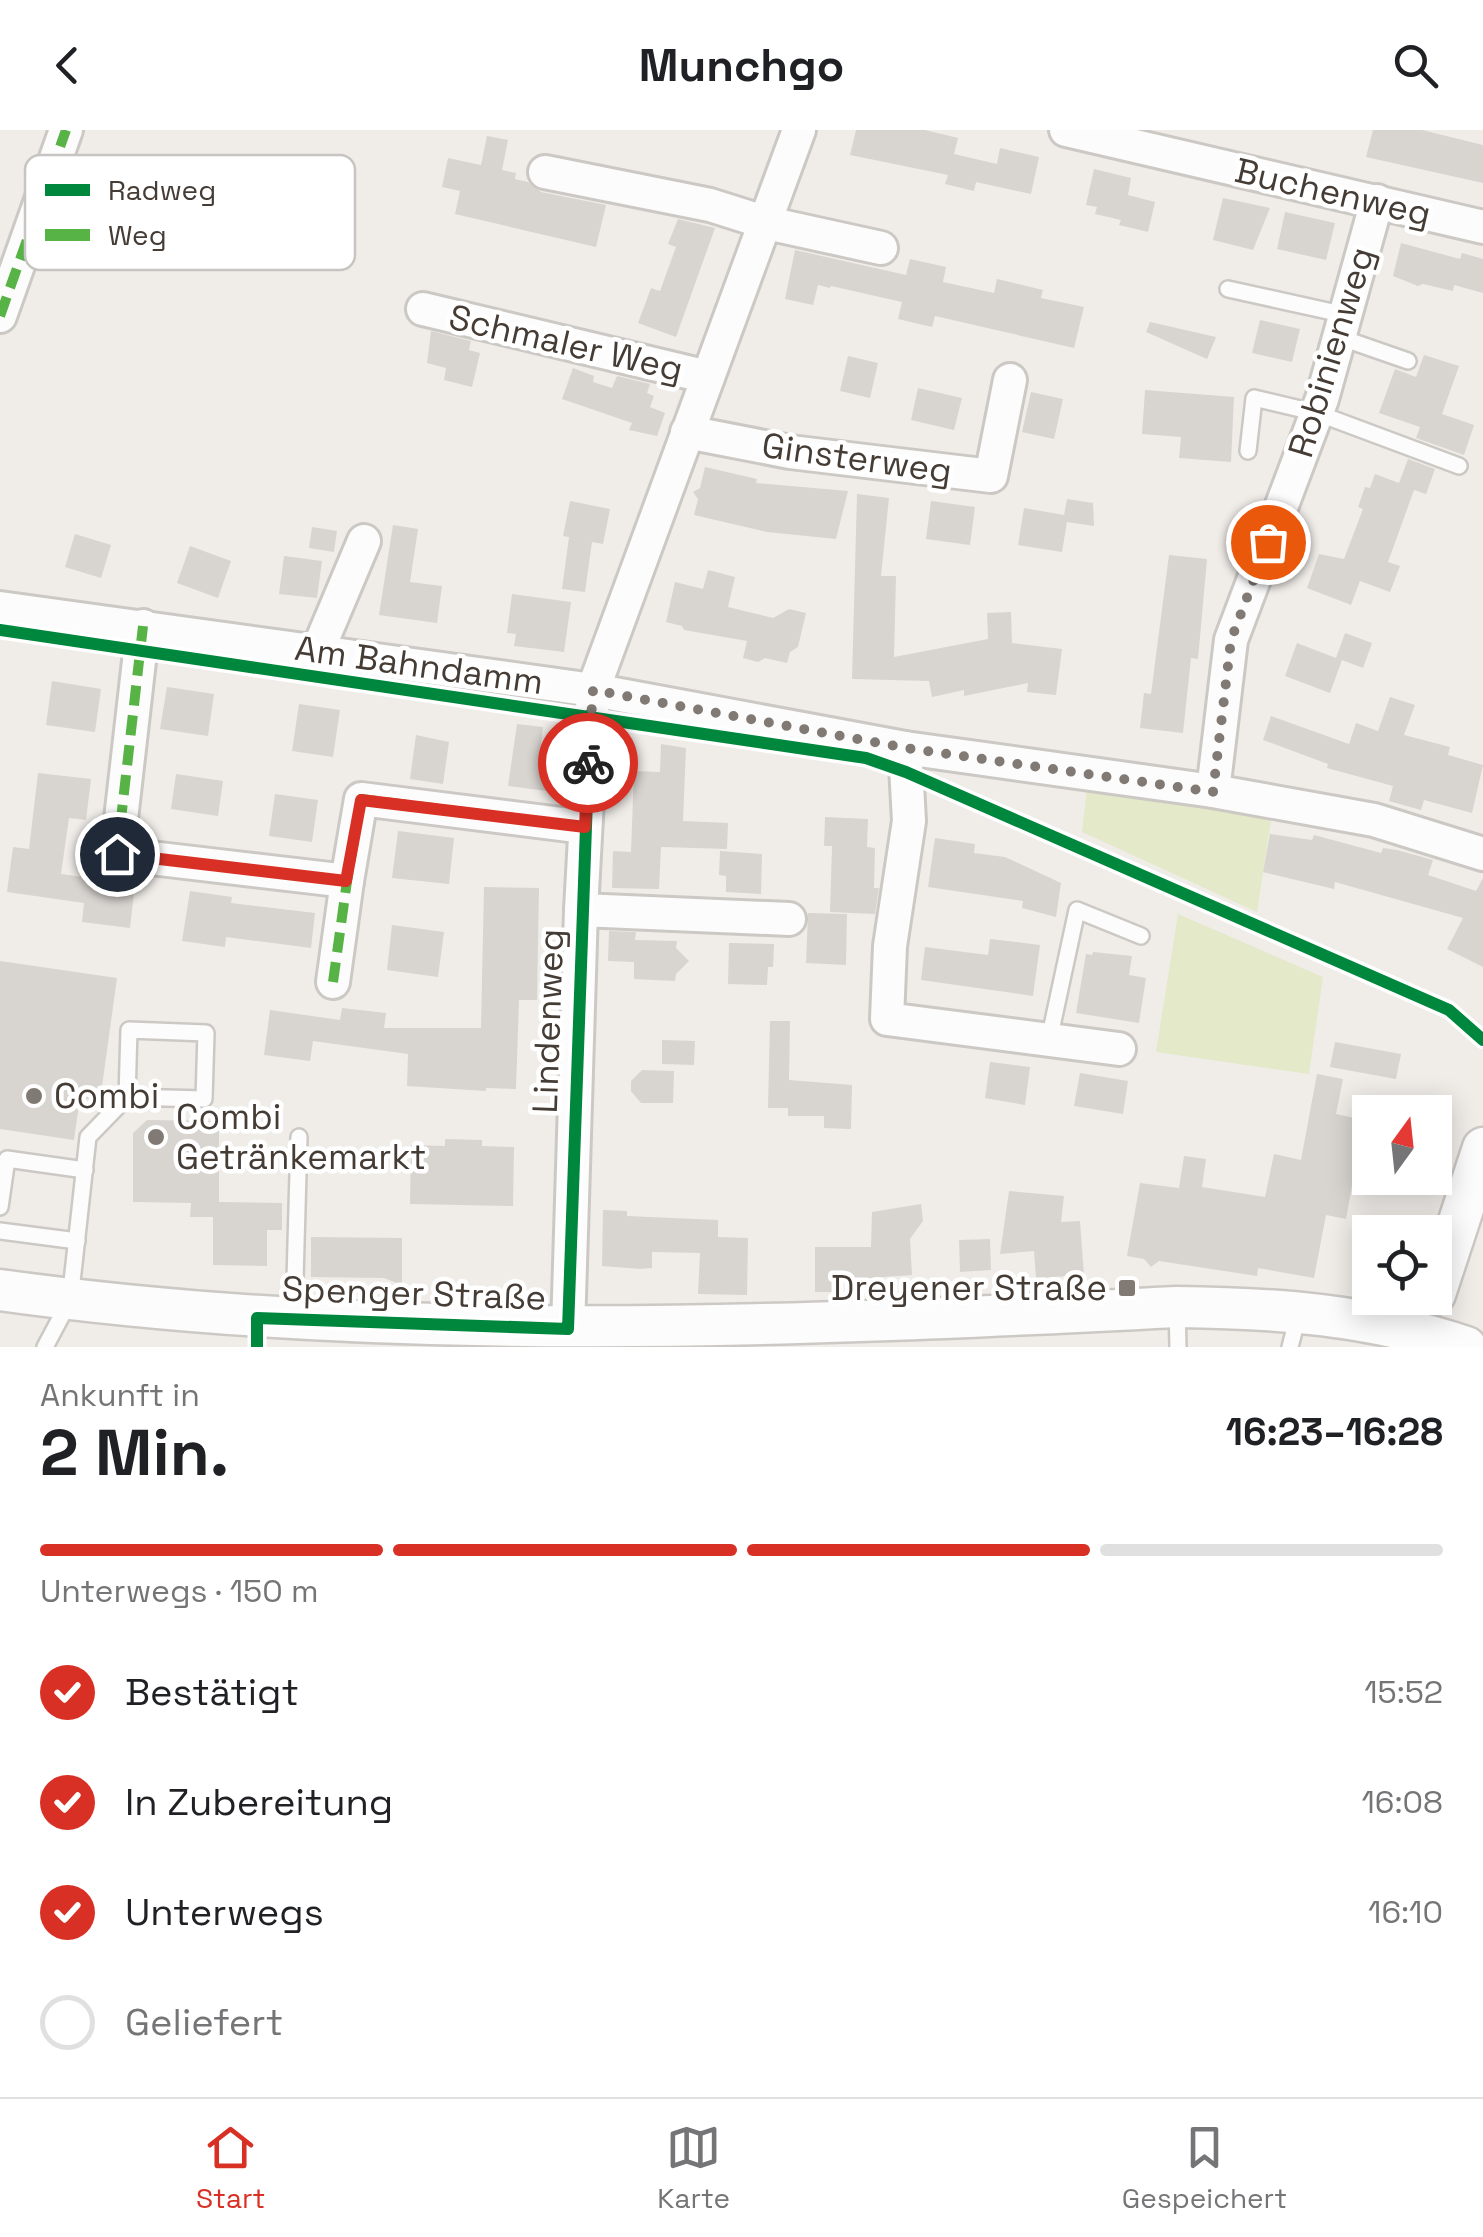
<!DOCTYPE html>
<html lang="de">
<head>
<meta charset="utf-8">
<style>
  :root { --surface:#fff; --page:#f6f6f6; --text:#202124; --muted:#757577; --line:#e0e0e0; --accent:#d93025 }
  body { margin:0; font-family:"Space Grotesk",sans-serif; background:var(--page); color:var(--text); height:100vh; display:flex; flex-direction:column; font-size:38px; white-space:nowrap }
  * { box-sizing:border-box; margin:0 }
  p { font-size:32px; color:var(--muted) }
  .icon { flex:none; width:55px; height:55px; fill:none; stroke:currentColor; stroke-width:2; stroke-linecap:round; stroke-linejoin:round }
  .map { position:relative; height:1217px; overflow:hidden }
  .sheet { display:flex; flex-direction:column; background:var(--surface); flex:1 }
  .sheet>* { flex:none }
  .needle { width:65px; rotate:15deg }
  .fabs { position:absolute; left:1352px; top:965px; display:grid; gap:20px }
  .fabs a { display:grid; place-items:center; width:100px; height:100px; border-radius:0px; background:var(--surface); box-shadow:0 5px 25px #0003; font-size:50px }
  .pin { position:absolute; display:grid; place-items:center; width:85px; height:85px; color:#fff; margin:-42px; border:5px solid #fff; border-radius:50%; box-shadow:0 2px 10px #0007 }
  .courier { position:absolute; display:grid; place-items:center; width:100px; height:100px; margin:-50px; border:8px solid #d93025; border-radius:50%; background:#fff; color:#222; box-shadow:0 2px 12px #0007 }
  .summary em { font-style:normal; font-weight:700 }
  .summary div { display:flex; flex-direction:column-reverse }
  .summary { display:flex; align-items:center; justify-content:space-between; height:170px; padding:0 40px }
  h1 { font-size:65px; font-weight:700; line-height:75px }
  .bar { display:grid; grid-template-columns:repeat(4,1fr); gap:15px 10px; align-content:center; height:120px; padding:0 40px }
  .bar i { height:12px; border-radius:8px; background:var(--line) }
  .bar .active { background:var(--accent) }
  .bar p { grid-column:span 4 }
  ol { padding:0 40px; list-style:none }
  li { display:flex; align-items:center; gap:30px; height:110px }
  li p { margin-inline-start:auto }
  li .icon { padding:10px; border-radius:50%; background:var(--accent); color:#fff; stroke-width:4 }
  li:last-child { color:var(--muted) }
  li i { width:55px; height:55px; border:5px solid var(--line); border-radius:50% }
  header { display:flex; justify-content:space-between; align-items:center; height:130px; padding:0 40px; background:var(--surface); font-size:45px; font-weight:700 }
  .dock { display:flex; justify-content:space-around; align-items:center; height:140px; border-top:2px solid var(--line); background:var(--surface); font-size:28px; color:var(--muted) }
  .dock a { display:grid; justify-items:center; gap:5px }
  .dock .active { color:var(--accent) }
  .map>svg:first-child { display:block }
  .green { fill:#e3e9c9 }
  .building { fill:#d8d4d0 }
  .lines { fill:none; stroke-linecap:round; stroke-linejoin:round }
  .service-casing { stroke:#ccc9c5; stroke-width:20 }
  .minor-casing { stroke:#ccc9c5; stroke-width:38 }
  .tertiary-casing { stroke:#ccc9c5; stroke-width:45 }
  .service { stroke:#fdfcfc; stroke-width:15 }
  .minor { stroke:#fdfcfc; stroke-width:32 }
  .tertiary { stroke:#fdfcfc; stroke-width:40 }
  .quiet { stroke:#57b346; stroke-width:10; stroke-dasharray:20 10; stroke-linecap:butt }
  .cycleway-casing { stroke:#fff; stroke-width:19 }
  .cycleway { stroke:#00873e; stroke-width:12 }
  .done { stroke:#817a74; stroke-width:10; stroke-dasharray:0 18 }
  .route { stroke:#d93025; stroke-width:12 }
  .poi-dot { fill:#817a74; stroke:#fff; stroke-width:4 }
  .labels { text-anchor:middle; stroke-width:9; stroke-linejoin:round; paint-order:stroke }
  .street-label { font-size:35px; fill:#453c35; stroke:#fff }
  .poi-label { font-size:35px; fill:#453c35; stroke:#fff; text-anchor:start }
  .key { fill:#fff; stroke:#c7c4c2; stroke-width:2.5 }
  .key-label { font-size:28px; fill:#453c35 }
</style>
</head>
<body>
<header><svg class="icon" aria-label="back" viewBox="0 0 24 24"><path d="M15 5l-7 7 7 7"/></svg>Munchgo<svg class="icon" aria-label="search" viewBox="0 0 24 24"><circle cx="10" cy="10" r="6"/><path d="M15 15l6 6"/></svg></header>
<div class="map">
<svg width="1483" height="1217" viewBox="0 0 1483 1217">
  <rect width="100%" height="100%" fill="#f0ede9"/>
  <g class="green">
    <polygon points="1087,657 1272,684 1257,782 1082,702"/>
    <polygon points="1178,784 1323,847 1309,944 1156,922"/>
  </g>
  <g class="building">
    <polygon points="856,0 925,0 958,8 954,24 997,34 1000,18 1039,27 1031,64 976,52 974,61 945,54 948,45 850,25"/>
    <polygon points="1373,0 1422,0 1483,15 1483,53 1366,27"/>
    <polygon points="487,6 508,10 502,40 516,43 515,49 528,52 541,62 606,75 596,117 455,84 460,61 442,57 448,28 481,35"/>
    <polygon points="1094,39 1131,48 1128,65 1155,72 1148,102 1119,95 1121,90 1095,84 1097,77 1086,75"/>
    <polygon points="1223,68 1270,78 1253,120 1213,110"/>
    <polygon points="1285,82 1335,93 1326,130 1277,119"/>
    <polygon points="678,89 715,98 676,207 638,193 651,158 660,161 676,117 668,114"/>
    <polygon points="1401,113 1460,129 1462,123 1483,129 1483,163 1454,155 1453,161 1423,154 1418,156 1393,146"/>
    <polygon points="795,120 906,145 910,129 946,137 943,152 994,163 997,149 1043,160 1041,168 1084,177 1074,218 935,186 932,197 898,189 902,172 831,156 830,158 818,155 813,175 785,169"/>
    <polygon points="1260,190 1300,199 1292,232 1252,223"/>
    <polygon points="1150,192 1216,207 1207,229 1146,202"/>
    <polygon points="431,201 471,211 469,220 480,223 472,257 444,250 446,238 427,233"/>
    <polygon points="1424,225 1459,236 1442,284 1474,295 1464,325 1416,308 1420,297 1379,283 1395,239 1416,247"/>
    <polygon points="848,226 878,233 870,268 840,261"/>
    <polygon points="573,238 594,246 593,252 612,258 617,246 650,254 647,263 654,266 650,277 665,283 657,306 629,300 632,293 562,269"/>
    <polygon points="918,258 962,268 954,300 911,290"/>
    <polygon points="1145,260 1234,267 1231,332 1179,328 1181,307 1142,304"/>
    <polygon points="1031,262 1063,269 1054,309 1022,302"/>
    <polygon points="1408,329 1435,339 1426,364 1414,360 1388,432 1400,436 1390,462 1360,451 1351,475 1307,458 1319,424 1344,429 1363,379 1358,377 1365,357 1370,358 1375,344 1399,353"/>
    <polygon points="705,337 757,349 756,353 848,361 836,409 767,402 694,385 698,369 693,362 700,358"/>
    <polygon points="857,364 889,368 881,446 896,446 894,527 988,509 987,483 1011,482 1012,513 1062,519 1056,565 1027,562 1028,553 964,566 964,560 932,567 929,551 852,549"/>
    <polygon points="1067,369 1093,373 1094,396 1067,392 1062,422 1018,415 1024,378 1064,385"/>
    <polygon points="570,371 610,379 603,414 592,412 585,462 562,459 569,407 563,406"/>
    <polygon points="931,371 975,377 970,415 926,409"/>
    <polygon points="393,395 418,399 410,452 442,456 437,493 379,485"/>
    <polygon points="312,397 337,401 334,422 309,418"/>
    <polygon points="75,404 111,415 101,448 65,437"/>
    <polygon points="190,416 231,431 218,468 177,453"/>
    <polygon points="1169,425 1207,429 1198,529 1191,528 1183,603 1140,598 1144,563 1151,564"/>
    <polygon points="284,426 322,431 317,468 279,464"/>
    <polygon points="708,440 735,447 728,477 773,488 789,479 806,483 798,517 790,522 787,533 765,528 758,532 743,528 747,511 684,500 682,496 666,492 675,452 703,459"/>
    <polygon points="512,464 571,472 564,522 514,516 516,504 507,503"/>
    <polygon points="1345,503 1372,513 1363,538 1342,530 1330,563 1285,546 1297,513 1336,528"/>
    <polygon points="52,551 101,559 95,602 46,595"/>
    <polygon points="167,557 214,564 208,606 160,599"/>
    <polygon points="1390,567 1415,575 1404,605 1450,617 1448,625 1483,635 1472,683 1424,670 1421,680 1389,671 1393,656 1327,638 1328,634 1263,610 1271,586 1349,614 1356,593 1378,601"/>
    <polygon points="299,574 340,580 333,627 292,621"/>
    <polygon points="517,594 543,597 540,622 553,623 547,661 508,656"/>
    <polygon points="416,605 449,612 443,654 410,649"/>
    <polygon points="661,614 686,618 683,691 728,693 727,719 661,717 659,759 612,758 613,721 631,722 634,641 660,642"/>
    <polygon points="38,643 91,649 86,690 69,688 61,744 135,754 130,798 82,792 84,773 7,762 13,717 29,719"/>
    <polygon points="176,644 223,651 218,686 171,679"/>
    <polygon points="275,664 318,670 312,712 269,706"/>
    <polygon points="825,687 868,689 867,717 875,718 874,758 879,758 875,784 830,782 832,716 824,716"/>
    <polygon points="398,701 454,708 449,754 392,748"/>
    <polygon points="1270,704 1312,710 1314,705 1381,723 1383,718 1397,720 1433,730 1428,745 1476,761 1483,748 1483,837 1447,819 1463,788 1335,752 1334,759 1263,742"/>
    <polygon points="935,708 975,714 974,723 1005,727 1061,753 1056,787 1022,778 1023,771 928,757"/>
    <polygon points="720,721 762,724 761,764 726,762 726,746 719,745"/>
    <polygon points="484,757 539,758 537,870 519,870 516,959 486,958 486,961 407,956 408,924 313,911 310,931 264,925 270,880 340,890 342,878 386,883 384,898 481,898"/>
    <polygon points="190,761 232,767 231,773 315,783 311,818 226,807 225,817 182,811"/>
    <polygon points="808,783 847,784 846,835 806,833"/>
    <polygon points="392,795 444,802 438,847 387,840"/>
    <polygon points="609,801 636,802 635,810 677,811 676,818 689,831 676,844 675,851 634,849 634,832 608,831"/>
    <polygon points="990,809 1040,815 1033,866 921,850 925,817 988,825"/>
    <polygon points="729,813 774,814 773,837 768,837 767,855 728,854"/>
    <polygon points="1093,822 1132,826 1129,845 1146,848 1139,893 1076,883 1086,824 1092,825"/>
    <polygon points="0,831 117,848 100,971 80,968 74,1010 0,999"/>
    <polygon points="770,891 790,891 789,950 852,955 851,999 824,998 824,986 788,986 788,978 768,978"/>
    <polygon points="662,910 695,911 694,935 662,934"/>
    <polygon points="1335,912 1401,924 1396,949 1330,937"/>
    <polygon points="990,932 1030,937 1025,975 985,968"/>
    <polygon points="642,940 674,941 673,973 641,973 631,961 631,951"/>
    <polygon points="1080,943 1128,951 1123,984 1074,976"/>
    <polygon points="1317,944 1343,949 1336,984 1364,990 1346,1089 1326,1085 1314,1148 1258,1138 1257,1146 1159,1131 1151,1137 1144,1129 1127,1126 1140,1053 1179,1058 1184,1026 1206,1029 1202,1057 1265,1067 1274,1024 1301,1030"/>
    <polygon points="147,990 219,991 219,1072 282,1073 282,1100 267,1100 267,1136 213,1135 213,1087 190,1087 191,1073 133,1072 133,1003"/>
    <polygon points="445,1009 482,1010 482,1016 514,1017 513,1076 410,1074 411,1015 445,1016"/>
    <polygon points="1009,1061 1064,1066 1061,1092 1080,1091 1084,1145 1036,1148 1034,1121 1000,1124"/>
    <polygon points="921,1074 923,1091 910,1109 912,1145 840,1150 840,1162 815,1162 815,1117 871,1117 872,1082"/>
    <polygon points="603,1080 627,1081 627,1086 718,1090 718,1107 748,1108 747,1165 698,1164 700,1123 652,1122 652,1138 640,1139 602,1136"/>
    <polygon points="311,1107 402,1108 402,1155 384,1148 311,1147"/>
    <polygon points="990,1109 991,1140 960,1142 959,1110"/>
  </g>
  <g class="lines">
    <defs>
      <g id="service">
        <polyline points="1228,159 1346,185"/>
        <polyline points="1339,207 1408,231"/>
        <polyline points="1248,321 1254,268 1317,283 1459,336"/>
        <polyline points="1049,910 1077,780 1141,806"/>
        <polyline points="0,1077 7,1029 85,1040"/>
        <polyline points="0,1101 77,1111"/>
        <polyline points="1177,1177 1178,1217"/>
        <polyline points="294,1185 299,1007"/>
        <polyline points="45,1217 70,1170 88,1007 127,967 129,900 206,903 204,969 127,967"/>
        <polyline points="1290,1217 1299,1182"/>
      </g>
      <g id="minor">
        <polyline points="1066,0 1483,97"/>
        <polyline points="545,42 710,75 767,93 881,118"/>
        <polyline points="423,179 708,247"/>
        <polyline points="0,186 66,0"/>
        <polyline points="687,302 790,322 991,346 1010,250"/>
        <polyline points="0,478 593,560 905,618 1213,661 1374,690 1483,724"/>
        <polyline points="143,496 117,724 347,751 361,669 585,697"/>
        <polyline points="318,520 364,411"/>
        <polyline points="905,618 909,691 890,816 887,889 1119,919"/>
        <polyline points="1213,661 1231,510 1322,269 1377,71"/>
        <polyline points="581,780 789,789"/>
        <polyline points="333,852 347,751"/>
        <polyline points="568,1199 581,780 593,560 799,0"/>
      </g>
      <g id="tertiary">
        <path d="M0 1160C390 1214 785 1197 1177 1177 1277 1178 1371 1185 1466 1217"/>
        <polyline points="1435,1164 1483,1018"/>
      </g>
    </defs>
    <use href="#service" class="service-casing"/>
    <use href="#minor" class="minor-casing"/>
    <use href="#tertiary" class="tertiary-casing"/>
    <use href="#service" class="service"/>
    <use href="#minor" class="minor"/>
    <use href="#tertiary" class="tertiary"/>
    <g class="quiet">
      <polyline points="0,186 66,0"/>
      <polyline points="143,496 117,724 347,751 361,669 585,697"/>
      <polyline points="333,852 347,751"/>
    </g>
    <defs>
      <g id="cycleway">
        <polyline points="0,500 866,628 906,642 1449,880 1483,910"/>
        <polyline points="257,1217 257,1188 568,1199 590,585"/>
      </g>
    </defs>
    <use href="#cycleway" class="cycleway-casing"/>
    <use href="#cycleway" class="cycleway"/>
  </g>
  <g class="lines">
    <polyline class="done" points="588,633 593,560 906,618 1213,662 1231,510 1268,412"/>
    <polyline class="route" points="117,724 346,751 361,670 585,697 588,633"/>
  </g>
  <g class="poi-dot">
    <circle cx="34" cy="966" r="10"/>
    <circle cx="156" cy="1007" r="10"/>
    <rect x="1117" y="1148" width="20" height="20" rx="5"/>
  </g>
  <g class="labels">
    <g class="street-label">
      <text transform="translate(1333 62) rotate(13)" y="12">Buchenweg</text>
      <text transform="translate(566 213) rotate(13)" y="12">Schmaler Weg</text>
      <text transform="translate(1331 222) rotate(-73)" y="12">Robinienweg</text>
      <text transform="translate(857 328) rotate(8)" y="12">Ginsterweg</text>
      <text transform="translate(419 535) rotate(8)" y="12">Am Bahndamm</text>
      <text transform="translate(548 891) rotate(-88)" y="12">Lindenweg</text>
      <text transform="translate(414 1163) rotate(2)" y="12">Spenger Straße</text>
    </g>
    <g class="poi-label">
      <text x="54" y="978">Combi</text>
      <text x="176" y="999">Combi<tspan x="176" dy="40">Getränkemarkt</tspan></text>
      <text x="1107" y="1170" text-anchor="end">Dreyener Straße</text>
    </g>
  </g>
  <rect x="25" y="25" width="330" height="115" rx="15" class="key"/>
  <rect x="45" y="54" width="45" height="12" fill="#00873e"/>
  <rect x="45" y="99" width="45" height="12" fill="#57b346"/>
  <g class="key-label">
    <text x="108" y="70">Radweg</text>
    <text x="108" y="115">Weg</text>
  </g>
</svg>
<div class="fabs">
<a><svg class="needle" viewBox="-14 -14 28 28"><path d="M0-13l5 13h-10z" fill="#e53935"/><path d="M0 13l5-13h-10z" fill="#757577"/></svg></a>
<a><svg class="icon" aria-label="locate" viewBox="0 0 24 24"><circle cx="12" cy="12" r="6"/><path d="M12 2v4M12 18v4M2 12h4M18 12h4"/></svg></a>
</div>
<div class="pin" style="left:1268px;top:412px;background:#ea580c"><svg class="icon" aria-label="bag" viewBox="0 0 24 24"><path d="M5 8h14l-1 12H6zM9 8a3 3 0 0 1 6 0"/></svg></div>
<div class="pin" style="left:117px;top:724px;background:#1f2937"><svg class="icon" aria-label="home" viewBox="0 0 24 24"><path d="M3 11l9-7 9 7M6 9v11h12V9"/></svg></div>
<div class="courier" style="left:588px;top:633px"><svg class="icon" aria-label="bike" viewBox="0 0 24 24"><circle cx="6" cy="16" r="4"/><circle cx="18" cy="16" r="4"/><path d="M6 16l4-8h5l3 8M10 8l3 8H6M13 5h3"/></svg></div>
</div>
<section class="sheet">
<div class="summary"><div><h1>2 Min.</h1><p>Ankunft in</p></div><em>16:23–16:28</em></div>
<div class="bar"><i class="active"></i><i class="active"></i><i class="active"></i><i></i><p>Unterwegs · 150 m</p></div>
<ol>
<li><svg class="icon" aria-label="check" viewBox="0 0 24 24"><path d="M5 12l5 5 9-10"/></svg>Bestätigt<p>15:52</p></li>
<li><svg class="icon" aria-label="check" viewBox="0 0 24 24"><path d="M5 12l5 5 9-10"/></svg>In Zubereitung<p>16:08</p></li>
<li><svg class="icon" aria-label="check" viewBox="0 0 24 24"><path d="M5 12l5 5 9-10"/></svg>Unterwegs<p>16:10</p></li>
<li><i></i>Geliefert</li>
</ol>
</section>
<nav class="dock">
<a class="active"><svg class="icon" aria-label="home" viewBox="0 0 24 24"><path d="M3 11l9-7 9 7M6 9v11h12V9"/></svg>Start</a>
<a><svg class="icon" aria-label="map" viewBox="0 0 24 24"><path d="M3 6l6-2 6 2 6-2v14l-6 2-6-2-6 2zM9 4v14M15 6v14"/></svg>Karte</a>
<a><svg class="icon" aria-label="saved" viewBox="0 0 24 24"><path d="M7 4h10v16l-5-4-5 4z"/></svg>Gespeichert</a>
</nav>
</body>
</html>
